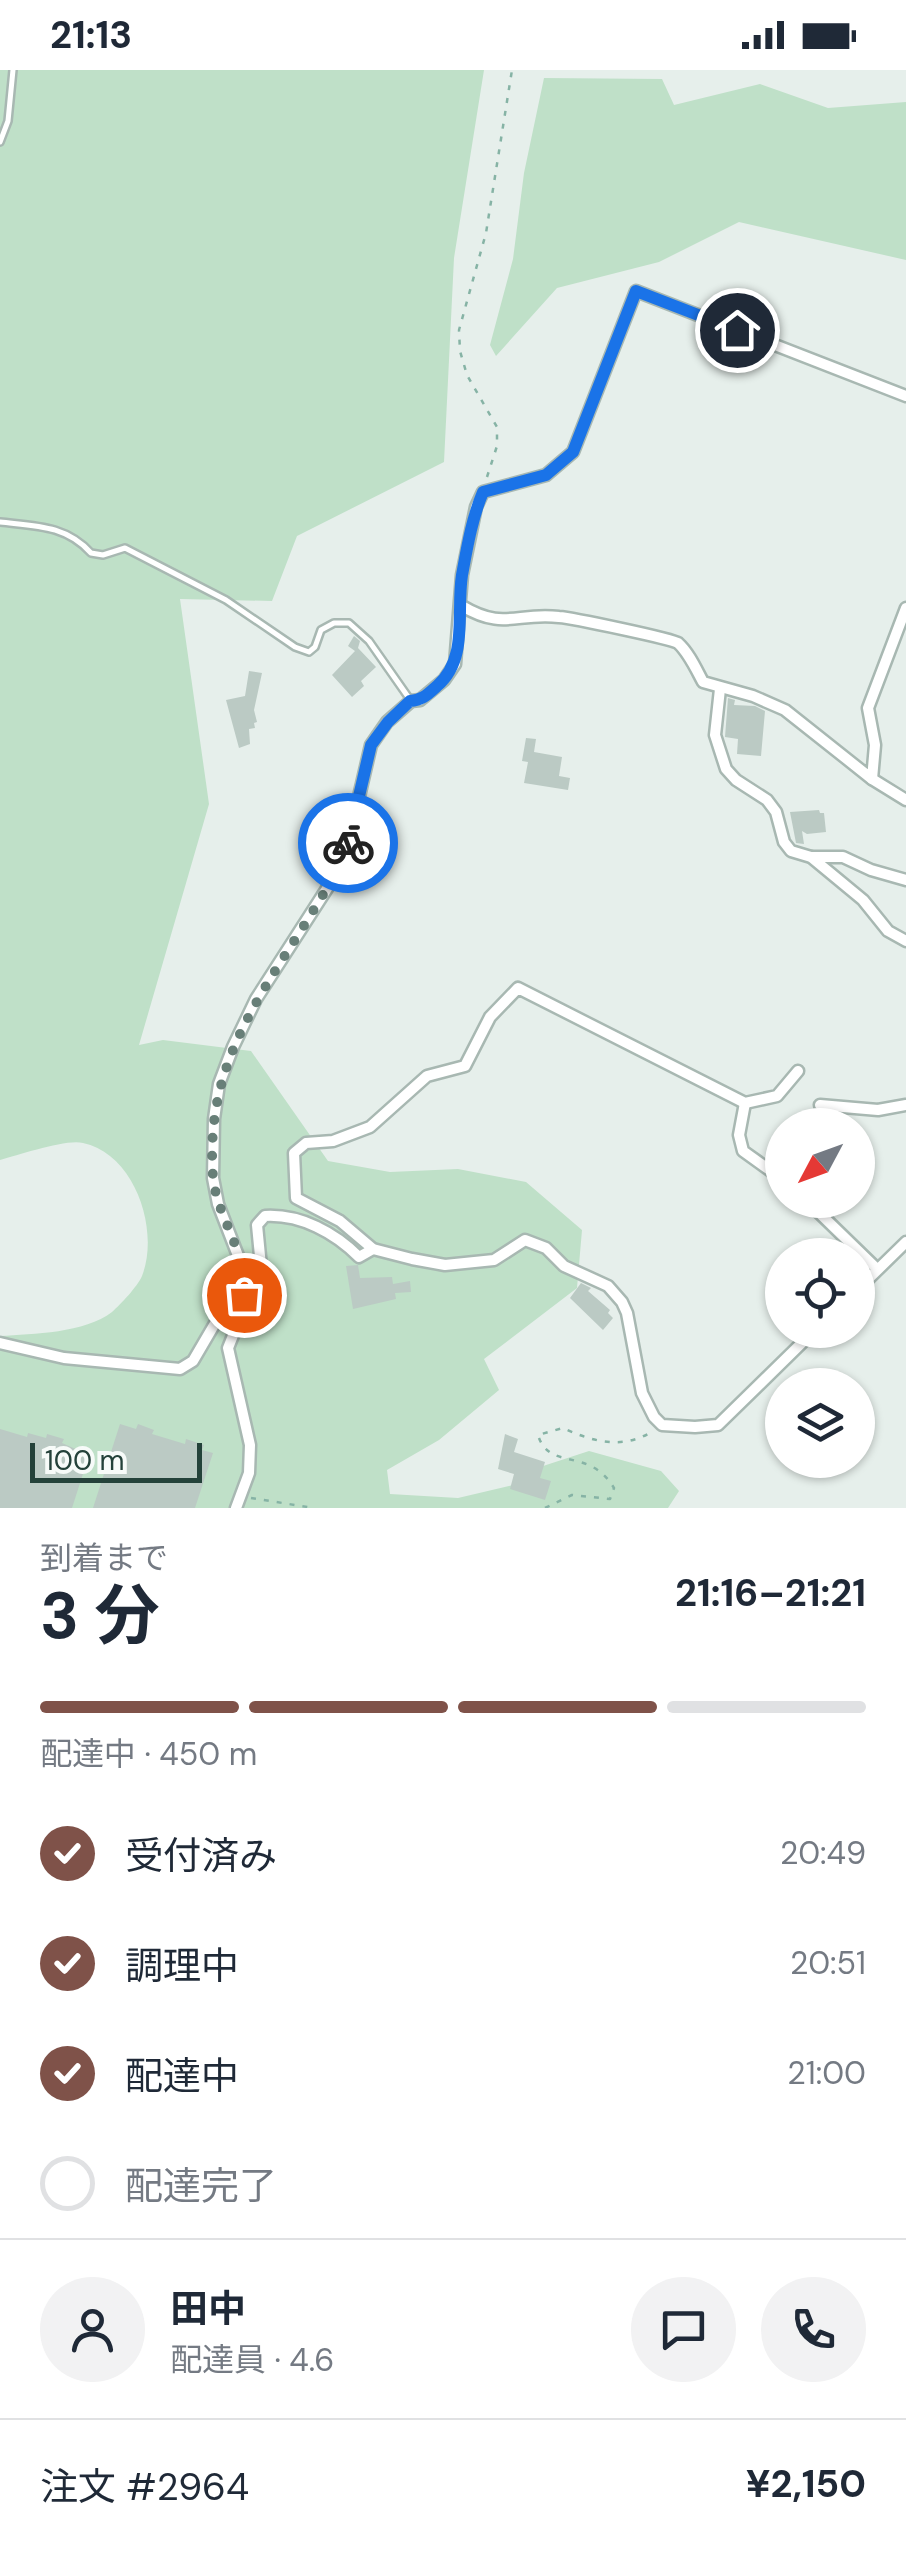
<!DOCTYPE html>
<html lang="ja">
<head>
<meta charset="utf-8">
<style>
  :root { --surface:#fff; --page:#f2f2f3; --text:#1f2937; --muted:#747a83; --line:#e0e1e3; --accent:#7f5249 }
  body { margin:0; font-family:"DM Sans","Noto Sans JP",sans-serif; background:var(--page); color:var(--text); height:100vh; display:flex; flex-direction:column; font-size:38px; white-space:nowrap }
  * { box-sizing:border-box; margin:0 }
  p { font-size:32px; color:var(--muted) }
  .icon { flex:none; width:55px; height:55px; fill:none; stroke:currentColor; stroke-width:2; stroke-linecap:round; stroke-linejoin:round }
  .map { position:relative; height:1438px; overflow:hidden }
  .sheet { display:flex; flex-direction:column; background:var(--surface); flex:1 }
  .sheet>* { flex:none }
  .needle { width:65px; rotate:229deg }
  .fabs { position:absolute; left:765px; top:1038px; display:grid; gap:20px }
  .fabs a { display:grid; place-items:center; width:110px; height:110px; border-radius:50%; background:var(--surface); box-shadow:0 2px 8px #0004; font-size:50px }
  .scale { position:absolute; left:30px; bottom:25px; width:172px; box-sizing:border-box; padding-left:10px; border:5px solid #24423a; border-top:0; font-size:28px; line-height:35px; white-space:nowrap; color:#24423a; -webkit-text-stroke:8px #f7fbf9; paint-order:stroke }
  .pin { position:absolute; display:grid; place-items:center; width:85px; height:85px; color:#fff; margin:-42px; border:5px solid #fff; border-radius:50%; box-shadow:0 2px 10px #0007 }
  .courier { position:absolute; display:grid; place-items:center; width:100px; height:100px; margin:-50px; border:8px solid #1a73e8; border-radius:50%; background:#fff; color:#222; box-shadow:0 2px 12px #0007 }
  .headline em { font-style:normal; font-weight:700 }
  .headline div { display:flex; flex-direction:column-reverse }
  .headline { display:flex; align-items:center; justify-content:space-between; height:170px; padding:0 40px }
  h1 { font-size:65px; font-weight:700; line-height:75px }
  .bar { display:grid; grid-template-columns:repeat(4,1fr); gap:15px 10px; align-content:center; height:120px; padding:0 40px }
  .bar i { height:12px; border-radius:8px; background:var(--line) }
  .bar .active { background:var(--accent) }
  .bar p { grid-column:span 4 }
  .line { display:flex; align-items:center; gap:25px; padding:0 40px; border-top:2px solid var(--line) }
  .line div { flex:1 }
  .round { display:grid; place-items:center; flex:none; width:105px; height:105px; border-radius:52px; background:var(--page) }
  ol { padding:0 40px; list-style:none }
  li { display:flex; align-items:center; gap:30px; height:110px }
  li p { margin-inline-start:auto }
  li .icon { padding:10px; border-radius:50%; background:var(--accent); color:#fff; stroke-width:4 }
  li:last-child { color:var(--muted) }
  li i { width:55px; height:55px; border:5px solid var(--line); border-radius:50% }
  .status { display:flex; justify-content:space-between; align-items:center; height:70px; padding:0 50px; background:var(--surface); direction:ltr }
  .status svg { height:28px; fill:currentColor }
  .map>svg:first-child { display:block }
  .green { fill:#bfe0c8 }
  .building { fill:#bbcac4 }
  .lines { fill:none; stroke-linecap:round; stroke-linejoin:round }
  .lane-casing { stroke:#a8b8b2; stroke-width:10 }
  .street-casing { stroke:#a8b8b2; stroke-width:15 }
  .path { stroke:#86b3a5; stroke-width:2.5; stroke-dasharray:5 8; stroke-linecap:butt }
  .lane { stroke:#fff; stroke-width:5 }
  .street { stroke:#fff; stroke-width:10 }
  .done { stroke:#687f78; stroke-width:10; stroke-dasharray:0 18 }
  .route { stroke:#1a73e8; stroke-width:12 }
</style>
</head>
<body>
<div class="status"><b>21:13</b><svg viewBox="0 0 49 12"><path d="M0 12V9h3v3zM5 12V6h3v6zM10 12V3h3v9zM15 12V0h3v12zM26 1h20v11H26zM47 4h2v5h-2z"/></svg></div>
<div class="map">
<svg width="906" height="1438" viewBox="0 0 906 1438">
  <rect width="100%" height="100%" fill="#e6efeb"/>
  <g class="green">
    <path d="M0 0H484L454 188 444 392 297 466 272 531 180 529 209 734 139 975 163 970 251 981 328 1091 390 1102 458 1099 526 1112 582 1160 577 1218 484 1289 499 1320 439 1370 387 1400 390 1424 458 1428 513 1415 540 1397 589 1381 661 1401 679 1421 668 1438H0V1266C33 1264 85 1263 112 1242 121 1234 137 1217 142 1206 160 1160 135 1084 83 1073 65 1069 20 1085 0 1090Z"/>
    <polygon points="544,8 662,9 674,35 760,14 828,38 906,32 906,190 739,152 659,192 557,218 496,286 490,275 513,189 524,103"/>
  </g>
  <g class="building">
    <polygon points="354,566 360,571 358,578 376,597 361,611 364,616 352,627 332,605 355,581 348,576"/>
    <polygon points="249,601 262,603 254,640 257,652 254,653 255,658 249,659 250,674 239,678 226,630 245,626"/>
    <polygon points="728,628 735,630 734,635 755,636 765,641 761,686 737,684 738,669 725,667"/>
    <polygon points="526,668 536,669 534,682 562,687 559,706 570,708 568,720 524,713 528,692 522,691"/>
    <polygon points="819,740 820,743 824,743 826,762 807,764 802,761 804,774 796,773 790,742"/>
    <polygon points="358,1195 360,1208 392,1207 393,1214 410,1211 411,1222 395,1223 396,1229 353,1239 346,1196"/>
    <polygon points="581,1213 591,1218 588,1221 610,1240 608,1243 613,1248 603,1260 570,1228"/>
    <polygon points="120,1354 136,1359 138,1354 154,1360 152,1364 185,1374 186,1369 204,1375 202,1380 213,1383 195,1438 93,1438"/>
    <polygon points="0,1359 27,1367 28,1363 46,1368 47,1364 64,1369 62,1373 89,1385 72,1438 0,1438"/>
    <polygon points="505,1364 518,1369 514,1382 545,1392 540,1408 551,1411 545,1430 510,1419 514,1404 498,1399"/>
  </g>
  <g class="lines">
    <defs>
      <g id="lane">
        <polyline points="0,72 8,51 13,0"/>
        <path d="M0 452C35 456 66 455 91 483L103 485 125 478 226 530 295 577 309 582 315 577 321 560 334 553H349L369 571 411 631"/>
      </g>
      <g id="street">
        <path d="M462 536C504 561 516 542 559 547 573 548 672 569 678 573 689 583 696 599 703 612L753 626 785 640 872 709 875 675 868 638 906 538"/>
        <polyline points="720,619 715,665 726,699 736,710 767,730 776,742 784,772 791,781 811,787 863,830 888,861 906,871"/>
        <polyline points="872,709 906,730"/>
        <polyline points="811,787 843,787 871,800 906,810"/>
        <polyline points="798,1001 777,1026 745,1033 518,918 490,947 465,996 427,1006 370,1057 333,1071 306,1073 294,1083 296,1128 340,1151 373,1179 412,1189 445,1195 494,1190 525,1170 546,1178 564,1196 608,1216 622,1232 627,1243 642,1323 654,1347 662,1355 695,1357 718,1355 815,1260"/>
        <polyline points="745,1033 739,1065 743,1081 782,1109"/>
        <polyline points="820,1035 878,1040 906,1035"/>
        <polyline points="806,1130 877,1199"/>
        <polyline points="858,1219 906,1172"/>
        <path d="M0 1273 64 1288 180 1299 193 1291 231 1226 257 1223 263 1217 257 1155 265 1146C301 1144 335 1163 359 1187L373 1179"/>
        <polyline points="236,1438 249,1403 250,1375 228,1278 240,1248 244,1225 242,1196 218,1134 213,1108 214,1049 219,1014 233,977 256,929 328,817 347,778 371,675 387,652 411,631 420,630 444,610 455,594 462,505 476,437 483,422 546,405 573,382 636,221 906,326"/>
      </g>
    </defs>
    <use href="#lane" class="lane-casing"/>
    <use href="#street" class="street-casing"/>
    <g class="path">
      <polyline points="487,407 497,376 497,357 467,305 460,281 459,260 486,163 512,0"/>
      <polyline points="251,1428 314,1438"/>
      <path d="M545 1438 572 1425 610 1429 614 1418C589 1376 549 1402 538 1365L563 1358C593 1372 623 1380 653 1361"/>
    </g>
    <use href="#lane" class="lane"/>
    <use href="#street" class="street"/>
  </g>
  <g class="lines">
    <path class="done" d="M244 1225C243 1215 243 1204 241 1194 234 1164 216 1138 213 1107 205 1003 252 937 305 854 321 828 338 802 348 773"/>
    <path class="route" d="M348 773 371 675 388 652 410 631C423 630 428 624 437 616 469 589 456 542 462 505 467 478 472 448 483 422L546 405 573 382 636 221 737 260"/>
  </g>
</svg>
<div class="fabs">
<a><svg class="needle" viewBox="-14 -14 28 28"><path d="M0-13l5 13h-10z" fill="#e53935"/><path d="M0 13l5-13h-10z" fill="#747a83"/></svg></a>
<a><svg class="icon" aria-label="locate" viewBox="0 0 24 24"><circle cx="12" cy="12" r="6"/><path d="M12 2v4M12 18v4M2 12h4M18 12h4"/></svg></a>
<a><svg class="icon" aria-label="layers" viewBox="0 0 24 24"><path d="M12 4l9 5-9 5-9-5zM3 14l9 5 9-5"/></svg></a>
</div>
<div class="scale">100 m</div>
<div class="pin" style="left:244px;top:1225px;background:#ea580c"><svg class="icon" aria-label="bag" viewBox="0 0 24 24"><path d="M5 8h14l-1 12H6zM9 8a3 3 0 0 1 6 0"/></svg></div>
<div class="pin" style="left:737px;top:260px;background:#1f2937"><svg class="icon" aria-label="home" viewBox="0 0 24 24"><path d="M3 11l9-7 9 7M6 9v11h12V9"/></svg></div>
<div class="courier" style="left:348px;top:773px"><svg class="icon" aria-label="bike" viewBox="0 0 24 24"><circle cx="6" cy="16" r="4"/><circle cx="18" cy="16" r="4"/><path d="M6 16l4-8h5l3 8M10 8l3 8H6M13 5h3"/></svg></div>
</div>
<section class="sheet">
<div class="headline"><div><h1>3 分</h1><p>到着まで</p></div><em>21:16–21:21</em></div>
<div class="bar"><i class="active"></i><i class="active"></i><i class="active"></i><i></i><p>配達中 · 450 m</p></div>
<ol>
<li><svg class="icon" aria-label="check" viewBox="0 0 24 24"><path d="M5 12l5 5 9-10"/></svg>受付済み<p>20:49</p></li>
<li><svg class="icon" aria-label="check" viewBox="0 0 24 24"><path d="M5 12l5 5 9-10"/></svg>調理中<p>20:51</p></li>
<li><svg class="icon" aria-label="check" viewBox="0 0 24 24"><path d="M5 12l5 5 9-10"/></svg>配達中<p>21:00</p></li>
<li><i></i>配達完了</li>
</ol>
<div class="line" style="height:180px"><a class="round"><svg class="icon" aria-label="person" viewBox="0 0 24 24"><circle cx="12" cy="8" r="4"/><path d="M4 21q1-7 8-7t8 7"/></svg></a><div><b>田中</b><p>配達員 · 4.6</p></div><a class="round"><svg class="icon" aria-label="chat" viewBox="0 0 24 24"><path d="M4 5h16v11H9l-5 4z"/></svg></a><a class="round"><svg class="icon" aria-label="phone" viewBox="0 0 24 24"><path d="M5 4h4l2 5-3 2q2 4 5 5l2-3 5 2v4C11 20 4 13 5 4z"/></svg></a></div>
<div class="line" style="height:130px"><div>注文 #2964</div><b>¥2,150</b></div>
</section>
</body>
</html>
